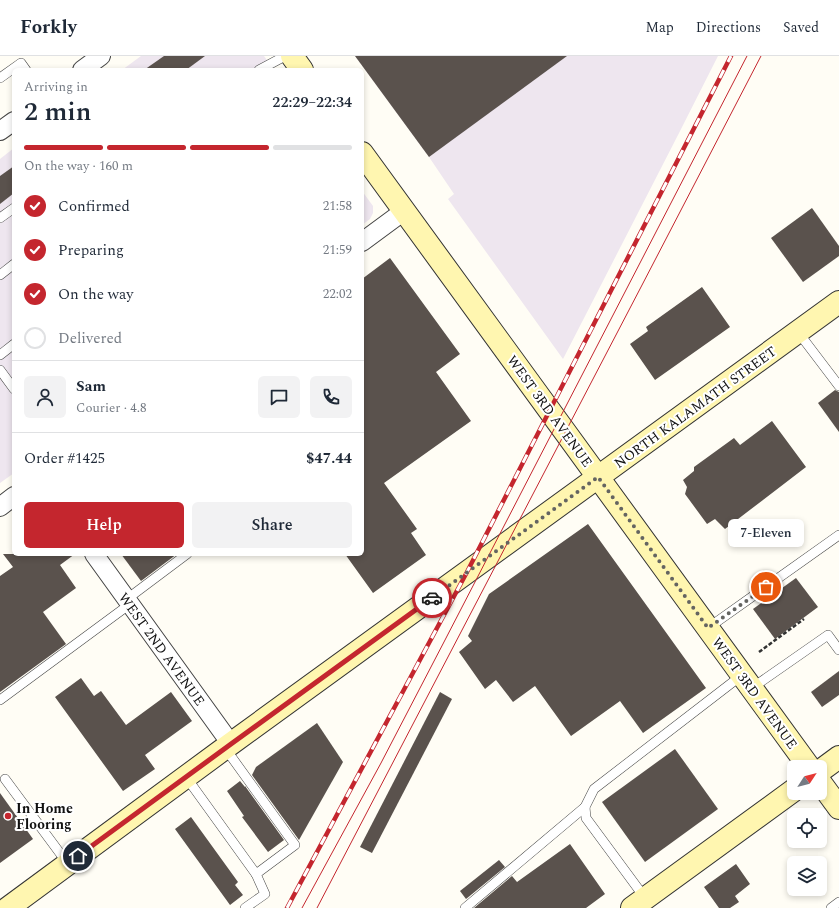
<!DOCTYPE html>
<html lang="en">
<head>
<meta charset="utf-8">
<style>
  :root { --surface:#fff; --page:#f2f2f3; --text:#1f2937; --muted:#747a83; --line:#e0e1e3; --accent:#c4262e }
  body { margin:0; font-family:Spectral,serif; background:var(--page); color:var(--text); height:100vh; display:flex; flex-direction:column; font-size:15px; white-space:nowrap }
  * { box-sizing:border-box; margin:0 }
  p { font-size:13px; color:var(--muted) }
  .icon { flex:none; width:22px; height:22px; fill:none; stroke:currentColor; stroke-width:2; stroke-linecap:round; stroke-linejoin:round }
  .map { position:relative; flex:1; overflow:hidden }
  .panel { position:absolute; left:12px; top:12px; width:352px; height:488px; display:flex; flex-direction:column; background:var(--surface); border-radius:6px; box-shadow:0 2px 6px #0003 }
  .panel>* { flex:none }
  .needle { width:26px; rotate:54deg }
  .tools { position:absolute; left:787px; top:704px; display:grid; gap:8px }
  .tools a { display:grid; place-items:center; width:40px; height:40px; border-radius:6px; background:var(--surface); box-shadow:0 2px 6px #0003; font-size:20px }
  .pin { position:absolute; display:grid; place-items:center; width:34px; height:34px; color:#fff; margin:-17px; border:2px solid #fff; border-radius:50%; box-shadow:0 1px 4px #0007 }
  .courier { position:absolute; display:grid; place-items:center; width:40px; height:40px; margin:-20px; border:3px solid #c4262e; border-radius:50%; background:#fff; color:#222; box-shadow:0 1px 5px #0007 }
  .bubble { position:absolute; height:28px; border-radius:6px; background:var(--surface); box-shadow:0 2px 6px #0003; font-size:13px; font-weight:600; line-height:28px; text-align:center }
  .headline em { font-style:normal; font-weight:600 }
  .headline div { display:flex; flex-direction:column-reverse }
  .headline { display:flex; align-items:center; justify-content:space-between; height:68px; padding:0 12px }
  h1 { font-size:26px; font-weight:600; line-height:30px }
  .bar { display:grid; grid-template-columns:repeat(4,1fr); gap:6px 4px; align-content:center; height:48px; padding:0 12px }
  .bar i { height:5px; border-radius:3px; background:var(--line) }
  .bar .current { background:var(--accent) }
  .bar p { grid-column:span 4 }
  .line { display:flex; align-items:center; gap:10px; padding:0 12px; border-top:1px solid var(--line) }
  .line div { flex:1 }
  .round { display:grid; place-items:center; flex:none; width:42px; height:42px; border-radius:6px; background:var(--page) }
  ol { padding:0 12px; list-style:none }
  li { display:flex; align-items:center; gap:12px; height:44px }
  li p { margin-inline-start:auto }
  li .icon { padding:4px; border-radius:50%; background:var(--accent); color:#fff; stroke-width:4 }
  li:last-child { color:var(--muted) }
  li i { width:22px; height:22px; border:2px solid var(--line); border-radius:50% }
  .action { display:flex; gap:8px; margin-top:auto; padding:8px 12px }
  .action a { flex:1; height:46px; border-radius:6px; background:var(--accent); color:#fff; font-size:16px; font-weight:600; line-height:46px; text-align:center }
  .action a+a { background:var(--page); color:var(--text) }
  header { display:flex; align-items:center; gap:24px; box-sizing:border-box; height:56px; padding:0 20px; background:var(--surface); border-bottom:1px solid var(--line) }
  header strong { font-size:19px }
  nav { display:flex; gap:22px; margin-inline-start:auto; font-size:14px }
  .map>svg:first-child { display:block }
  .industrial { fill:#eee6ef }
  .building { fill:#5a524d }
  .lines { fill:none; stroke-linecap:round; stroke-linejoin:round }
  .lane-casing { stroke:#444; stroke-width:10 }
  .street-casing { stroke:#444; stroke-width:20 }
  .secondary-casing { stroke:#333; stroke-width:24 }
  .path { stroke:#333; stroke-width:2.5; stroke-dasharray:4 2; stroke-linecap:butt }
  .lane { stroke:#fff; stroke-width:9 }
  .street { stroke:#fff; stroke-width:18 }
  .secondary { stroke:#fff6b0; stroke-width:22 }
  .tram { stroke:#c4262e; stroke-width:1 }
  .rail-casing { stroke:#c4262e; stroke-width:4.5 }
  .rail { stroke:#fff; stroke-width:3; stroke-dasharray:9; stroke-linecap:butt }
  .done { stroke:#646461; stroke-width:4; stroke-dasharray:0 7.2 }
  .route { stroke:#c4262e; stroke-width:5 }
  .poi-dot { fill:#c4262e; stroke:#fff; stroke-width:1.5 }
  .labels { text-anchor:middle; stroke-width:4; stroke-linejoin:round; paint-order:stroke }
  .street-label { font-size:14px; fill:#111; stroke:#fff }
  .poi-label { font-size:14px; font-weight:bold; fill:#111; stroke:#fff; text-anchor:start }
</style>
</head>
<body>
<header>
<strong>Forkly</strong>
<nav><a>Map</a><a>Directions</a><a>Saved</a></nav>
</header>
<div class="map">
<svg width="839" height="852" viewBox="0 0 839 852">
  <rect width="100%" height="100%" fill="#fffdf5"/>
  <g class="industrial">
    <polygon points="141,0 264,0 274,14 122,14"/>
    <polygon points="355,0 718,0 678,79 563,303 448,143 454,138 429,101"/>
    <polygon points="14,92 14,417 0,427 0,103"/>
    <polygon points="362,135 373,150 373,157 370,163 362,169"/>
  </g>
  <g class="building">
    <polygon points="164,0 205,0 186,14 144,14"/>
    <polygon points="355,0 567,0 429,101"/>
    <polygon points="14,110 14,137 0,148 0,120"/>
    <polygon points="812,152 839,190 839,200 803,226 771,182"/>
    <polygon points="390,202 460,298 436,316 471,365 384,427 417,473 411,477 426,499 373,537 345,498 362,498 362,223"/>
    <polygon points="702,231 730,271 655,324 630,288 648,275 646,271"/>
    <polygon points="835,334 839,336 839,376 818,347"/>
    <polygon points="772,365 806,411 725,473 715,463 707,468 685,438 687,431 683,424 694,415 694,411 734,382 740,389"/>
    <polygon points="588,468 706,632 643,677 620,645 571,680 535,630 513,646 496,624 485,633 459,596 472,585 468,580 489,538"/>
    <polygon points="3,498 75,498 60,509 76,532 43,556 66,588 0,636 0,520 13,511"/>
    <polygon points="121,498 177,498 141,525"/>
    <polygon points="796,522 818,551 775,583 753,553"/>
    <polygon points="839,615 839,639 822,651 811,636"/>
    <polygon points="81,622 94,640 101,635 126,669 171,636 192,665 145,699 155,713 123,735 55,641"/>
    <polygon points="440,636 452,643 372,797 360,791"/>
    <polygon points="317,667 343,706 299,784 252,719 256,711"/>
    <polygon points="675,693 718,753 645,806 602,746"/>
    <polygon points="240,725 245,731 245,730 284,784 268,796 242,761 244,760 227,735"/>
    <polygon points="0,737 33,783 0,807"/>
    <polygon points="191,761 238,826 235,829 243,839 230,849 175,773"/>
    <polygon points="570,788 605,838 586,852 474,852 512,820 517,826"/>
    <polygon points="499,804 505,811 466,843 460,835"/>
    <polygon points="736,808 750,828 735,840 739,846 730,852 719,852 704,831"/>
  </g>
  <g class="lines">
    <defs>
      <g id="lane">
        <polyline points="259,14 285,0"/>
        <polyline points="0,22 21,7 26,14"/>
        <polyline points="0,162 14,152"/>
        <polyline points="0,219 14,208"/>
        <polyline points="798,276 839,330"/>
        <polyline points="0,299 14,288"/>
        <polyline points="0,314 14,333"/>
        <polyline points="127,543 187,498"/>
        <polyline points="708,572 839,479"/>
        <polyline points="752,632 828,579 839,594"/>
        <polyline points="0,644 130,548"/>
        <polyline points="186,721 256,818 295,789 225,692"/>
        <polyline points="5,723 68,808"/>
        <polyline points="645,842 586,762 585,751 594,733 742,619"/>
        <polyline points="245,852 265,838 256,818"/>
        <polyline points="465,852 585,751"/>
        <polyline points="831,852 839,846"/>
      </g>
      <g id="street">
        <polyline points="82,14 101,0"/>
        <polyline points="0,75 14,65"/>
        <polyline points="362,186 404,155"/>
        <polyline points="0,451 14,440"/>
        <polyline points="94,498 231,688"/>
      </g>
      <g id="secondary">
        <polyline points="292,0 302,14"/>
        <polyline points="362,97 809,711"/>
        <polyline points="820,715 839,701"/>
        <polyline points="820,726 839,752"/>
        <polyline points="8,852 225,692 839,246"/>
        <polyline points="632,852 794,734"/>
      </g>
    </defs>
    <use href="#lane" class="lane-casing"/>
    <use href="#street" class="street-casing"/>
    <use href="#secondary" class="secondary-casing"/>
    <polyline class="path" points="759,596 804,563"/>
    <use href="#lane" class="lane"/>
    <use href="#street" class="street"/>
    <use href="#secondary" class="secondary"/>
    <g class="tram">
      <polyline points="302,852 381,707 445,584 747,0"/>
      <polyline points="317,852 641,231 761,0"/>
    </g>
    <defs>
      <polyline id="rail" points="287,852 467,516 731,0"/>
    </defs>
    <use href="#rail" class="rail-casing"/>
    <use href="#rail" class="rail"/>
  </g>
  <g class="lines">
    <polyline class="done" points="432,542 598,421 708,572 766,531"/>
    <polyline class="route" points="78,800 231,688 432,542"/>
  </g>
  <circle class="poi-dot" cx="8" cy="760" r="4"/>
  <g class="labels">
    <g class="street-label">
      <text transform="translate(695 351) rotate(-36)" y="5">NORTH KALAMATH STREET</text>
      <text transform="translate(550 355) rotate(54)" y="5">WEST 3RD AVENUE</text>
      <text transform="translate(162 593) rotate(54)" y="5">WEST 2ND AVENUE</text>
      <text transform="translate(755 637) rotate(54)" y="5">WEST 3RD AVENUE</text>
    </g>
    <g class="poi-label">
      <text x="16" y="757">In Home<tspan x="16" dy="16">Flooring</tspan></text>
    </g>
  </g>
</svg>
<div class="tools">
<a><svg class="needle" viewBox="-14 -14 28 28"><path d="M0-13l5 13h-10z" fill="#e53935"/><path d="M0 13l5-13h-10z" fill="#747a83"/></svg></a>
<a><svg class="icon" aria-label="locate" viewBox="0 0 24 24"><circle cx="12" cy="12" r="6"/><path d="M12 2v4M12 18v4M2 12h4M18 12h4"/></svg></a>
<a><svg class="icon" aria-label="layers" viewBox="0 0 24 24"><path d="M12 4l9 5-9 5-9-5zM3 14l9 5 9-5"/></svg></a>
</div>
<div class="pin" style="left:766px;top:531px;background:#ea580c"><svg class="icon" aria-label="bag" viewBox="0 0 24 24"><path d="M5 8h14l-1 12H6zM9 8a3 3 0 0 1 6 0"/></svg></div>
<div class="pin" style="left:78px;top:800px;background:#1f2937"><svg class="icon" aria-label="home" viewBox="0 0 24 24"><path d="M3 11l9-7 9 7M6 9v11h12V9"/></svg></div>
<div class="courier" style="left:432px;top:542px"><svg class="icon" aria-label="car" viewBox="0 0 24 24"><path d="M5 17H2v-5l4-1 3-4h7l3 4 3 1v5h-3M9 17h6M6 11h13"/><circle cx="7" cy="17" r="2"/><circle cx="17" cy="17" r="2"/></svg></div>
<div class="bubble" style="left:728px;top:463px;width:76px">7-Eleven</div>
<section class="panel">
<div class="headline"><div><h1>2 min</h1><p>Arriving in</p></div><em>22:29–22:34</em></div>
<div class="bar"><i class="current"></i><i class="current"></i><i class="current"></i><i></i><p>On the way · 160 m</p></div>
<ol>
<li><svg class="icon" aria-label="check" viewBox="0 0 24 24"><path d="M5 12l5 5 9-10"/></svg>Confirmed<p>21:58</p></li>
<li><svg class="icon" aria-label="check" viewBox="0 0 24 24"><path d="M5 12l5 5 9-10"/></svg>Preparing<p>21:59</p></li>
<li><svg class="icon" aria-label="check" viewBox="0 0 24 24"><path d="M5 12l5 5 9-10"/></svg>On the way<p>22:02</p></li>
<li><i></i>Delivered</li>
</ol>
<div class="line" style="height:72px"><a class="round"><svg class="icon" aria-label="person" viewBox="0 0 24 24"><circle cx="12" cy="8" r="4"/><path d="M4 21q1-7 8-7t8 7"/></svg></a><div><b>Sam</b><p>Courier · 4.8</p></div><a class="round"><svg class="icon" aria-label="chat" viewBox="0 0 24 24"><path d="M4 5h16v11H9l-5 4z"/></svg></a><a class="round"><svg class="icon" aria-label="phone" viewBox="0 0 24 24"><path d="M5 4h4l2 5-3 2q2 4 5 5l2-3 5 2v4C11 20 4 13 5 4z"/></svg></a></div>
<div class="line" style="height:52px"><div>Order #1425</div><b>$47.44</b></div>
<div class="action"><a>Help</a><a>Share</a></div>
</section>
</div>
</body>
</html>
